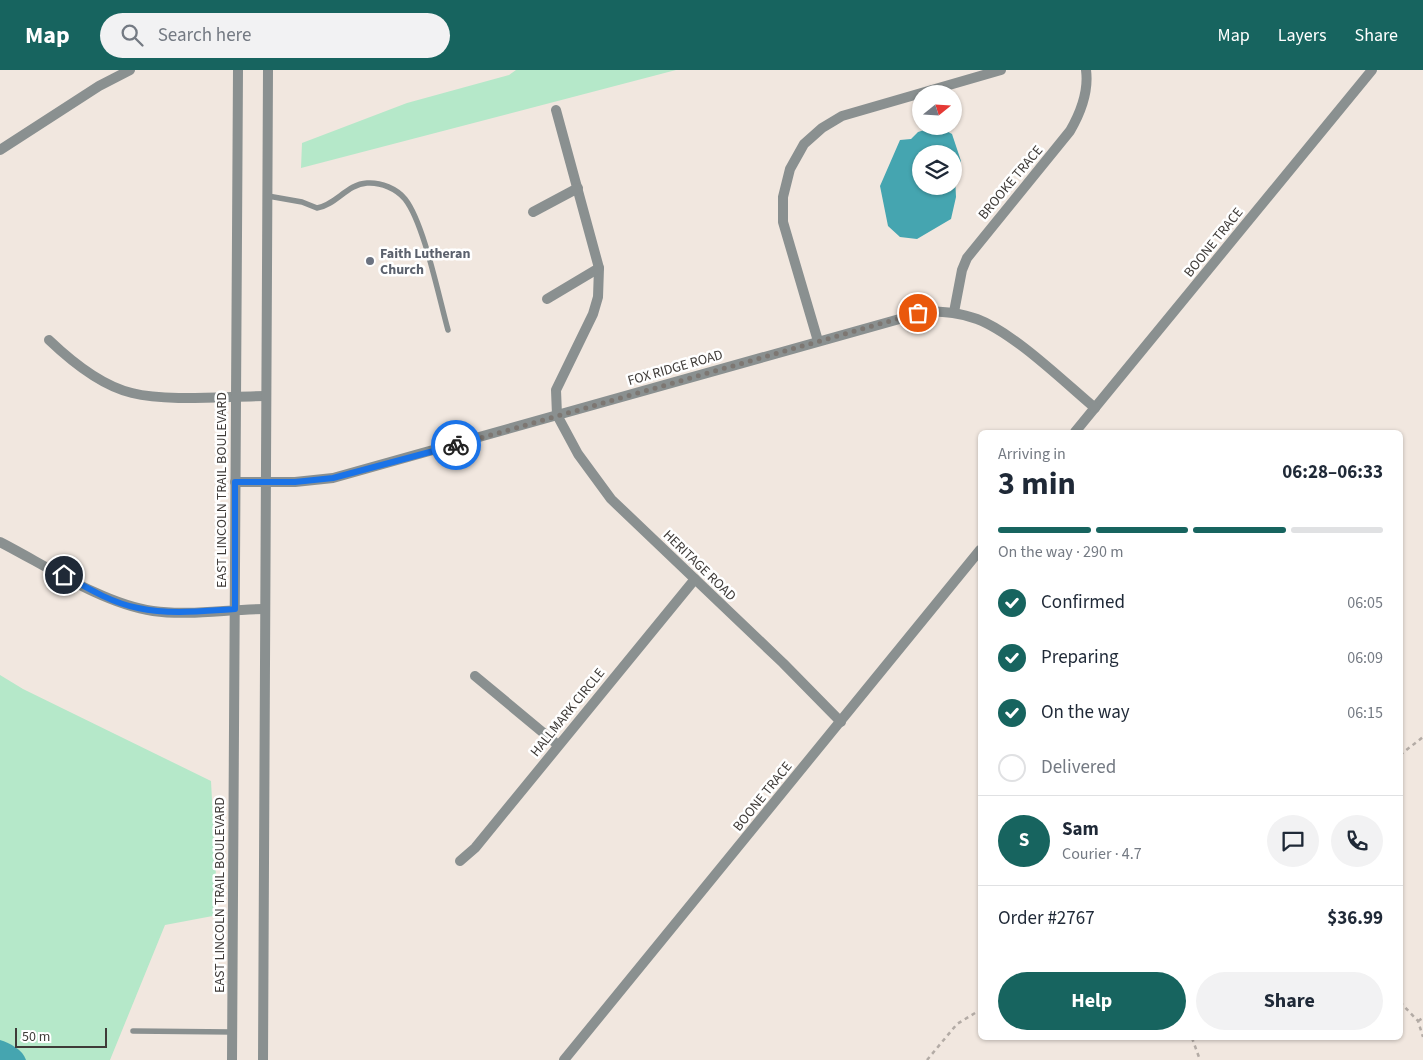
<!DOCTYPE html>
<html lang="en">
<head>
<meta charset="utf-8">
<style>
  :root { --surface:#fff; --page:#f2f2f3; --text:#1f2937; --muted:#747a83; --line:#e0e1e3; --accent:#17645f }
  body { margin:0; font-family:"Source Sans 3",sans-serif; background:var(--page); color:var(--text); height:100vh; display:flex; flex-direction:column; font-size:19px; white-space:nowrap }
  * { box-sizing:border-box; margin:0 }
  p { font-size:16px; color:var(--muted) }
  .icon { flex:none; width:28px; height:28px; fill:none; stroke:currentColor; stroke-width:2; stroke-linecap:round; stroke-linejoin:round }
  .map { position:relative; flex:1; overflow:hidden }
  .drawer { position:absolute; left:978px; top:360px; width:425px; height:610px; display:flex; flex-direction:column; background:var(--surface); border-radius:8px; box-shadow:0 1px 4px #0004 }
  .drawer>* { flex:none }
  .needle { width:32px; rotate:72deg }
  .fabs { position:absolute; left:912px; top:15px; display:grid; gap:10px }
  .fabs a { display:grid; place-items:center; width:50px; height:50px; border-radius:50%; background:var(--surface); box-shadow:0 1px 4px #0004; font-size:25px }
  .scale { position:absolute; left:15px; bottom:12px; width:92px; box-sizing:border-box; padding-left:5px; border:2px solid #3f3b38; border-top:0; font-size:14px; line-height:18px; white-space:nowrap; color:#3f3b38; -webkit-text-stroke:4px #fff; paint-order:stroke }
  .pin { position:absolute; display:grid; place-items:center; width:42px; height:42px; color:#fff; margin:-21px; border:2px solid #fff; border-radius:50%; box-shadow:0 1px 5px #0007 }
  .courier { position:absolute; display:grid; place-items:center; width:50px; height:50px; margin:-25px; border:4px solid #1a73e8; border-radius:50%; background:#fff; color:#222; box-shadow:0 1px 6px #0007 }
  .headline em { font-style:normal; font-weight:700 }
  .headline div { display:flex; flex-direction:column-reverse }
  .headline { display:flex; align-items:center; justify-content:space-between; height:85px; padding:0 20px }
  h1 { font-size:32px; font-weight:700; line-height:38px }
  .bar { display:grid; grid-template-columns:repeat(4,1fr); gap:8px 5px; align-content:center; height:60px; padding:0 20px }
  .bar i { height:6px; border-radius:4px; background:var(--line) }
  .bar .on { background:var(--accent) }
  .bar p { grid-column:span 4 }
  .line { display:flex; align-items:center; gap:12px; padding:0 20px; border-top:1px solid var(--line) }
  .line div { flex:1 }
  .round { display:grid; place-items:center; flex:none; width:52px; height:52px; border-radius:26px; background:var(--page) }
  ol { padding:0 20px; list-style:none }
  li { display:flex; align-items:center; gap:15px; height:55px }
  li p { margin-inline-start:auto }
  li .icon { padding:5px; border-radius:50%; background:var(--accent); color:#fff; stroke-width:4 }
  li:last-child { color:var(--muted) }
  li i { width:28px; height:28px; border:2px solid var(--line); border-radius:50% }
  .primary-button { display:flex; gap:10px; margin-top:auto; padding:10px 20px }
  .primary-button a { flex:1; height:58px; border-radius:30px; background:var(--accent); color:#fff; font-size:20px; font-weight:700; line-height:58px; text-align:center }
  .primary-button a+a { background:var(--page); color:var(--text) }
  header { display:flex; align-items:center; gap:30px; box-sizing:border-box; height:70px; padding:0 25px; background:var(--accent); color:#fff }
  header strong { font-size:24px }
  nav { display:flex; gap:28px; margin-inline-start:auto; font-size:18px }
  .search { width:350px; height:45px; background:var(--page); display:flex; align-items:center; gap:12px; box-sizing:border-box; padding:0 18px; border-radius:28px; color:var(--muted); font-size:19px }
  .map>svg:first-child { display:block }
  .green { fill:#b5e8c9 }
  .water { fill:#45a5b0; fill-rule:evenodd }
  .lines { fill:none; stroke-linecap:round; stroke-linejoin:round }
  .path { stroke:#b3aba5; stroke-width:2.5; stroke-dasharray:4 4; stroke-linecap:butt }
  .service { stroke:#8a9090; stroke-width:5.5 }
  .minor { stroke:#8a9090; stroke-width:10 }
  .tertiary { stroke:#8a9090; stroke-width:10 }
  .done { stroke:#7d7772; stroke-width:5; stroke-dasharray:0 9 }
  .route { stroke:#1a73e8; stroke-width:6 }
  .worship-dot { fill:#6b7280; stroke:#fff; stroke-width:2 }
  .labels { text-anchor:middle; stroke-width:5; stroke-linejoin:round; paint-order:stroke }
  .street-label { font-size:14px; fill:#3f3b38; stroke:#fff }
  .worship-label { font-size:14px; font-weight:bold; fill:#5b616d; stroke:#fff; text-anchor:start }
</style>
</head>
<body>
<header>
<strong>Map</strong>
<div class="search"><svg class="icon" aria-label="search" viewBox="0 0 24 24"><circle cx="10" cy="10" r="6"/><path d="M15 15l6 6"/></svg>Search here</div>
<nav><a>Map</a><a>Layers</a><a>Share</a></nav>
</header>
<div class="map">
<svg width="1423" height="990" viewBox="0 0 1423 990">
  <rect width="100%" height="100%" fill="#f1e7df"/>
  <g class="green">
    <polygon points="516,0 676,0 301,98 302,73 407,33 509,5"/>
    <polygon points="0,605 23,619 211,711 218,845 165,855 110,990 0,990"/>
  </g>
  <g class="water">
    <path d="M937 56 952 64 961 91 955 106 956 127 951 149 917 169 900 167 888 156 880 116 900 70 911 69 918 62ZM921 84H954V116H921Z"/>
    <path d="M0 970C10 973 23 980 26 990H0Z"/>
  </g>
  <g class="lines">
    <g class="path">
      <polyline points="1400,685 1423,667"/>
      <polyline points="1400,932 1418,951 1423,967"/>
      <polyline points="1418,951 1423,948"/>
      <polyline points="1192,968 1200,990"/>
      <polyline points="927,990 957,954 980,940"/>
    </g>
    <g class="service">
      <path d="M268 126 302 132 317 138C336 135 347 114 367 113 381 112 397 119 405 129 424 153 439 228 448 260"/>
      <polyline points="133,961 232,962"/>
    </g>
    <g class="minor">
      <polyline points="556,40 599,198 598,227 593,244 556,320 557,345 578,384 611,429 783,593 841,652"/>
      <polyline points="0,80 99,16 130,0"/>
      <polyline points="533,142 578,118"/>
      <polyline points="547,229 599,198"/>
      <path d="M954 242 962 200 967 188 1070 61C1081 42 1089 22 1086 0"/>
      <path d="M49 270C71 291 102 316 132 323 168 332 227 326 266 326"/>
      <polyline points="818,271 783,152 783,127 790,99 804,74 822,58 842,46 1001,0"/>
      <polyline points="1075,362 1372,0"/>
      <path d="M235 412H295L333 408 928 241C945 242 961 243 977 249 1014 263 1063 311 1095 338"/>
      <path d="M0 472C45 495 103 534 153 541 189 546 228 539 265 539"/>
      <polyline points="475,606 558,675"/>
      <polyline points="460,791 475,778 695,509"/>
      <polyline points="564,990 980,480"/>
    </g>
    <g class="tertiary">
      <polyline points="232,990 238,0"/>
      <polyline points="263,990 268,0"/>
    </g>
  </g>
  <g class="lines">
    <polyline class="done" points="456,375 918,243"/>
    <path class="route" d="M64 505C87 518 112 533 138 538 170 545 203 541 235 539V412H295L333 408 456 375"/>
  </g>
  <circle class="worship-dot" cx="370" cy="191" r="5"/>
  <g class="labels">
    <g class="street-label">
      <text transform="translate(1010 112) rotate(-50)" y="5">BROOKE TRACE</text>
      <text transform="translate(1213 172) rotate(-51)" y="5">BOONE TRACE</text>
      <text transform="translate(675 297) rotate(-16)" y="5">FOX RIDGE ROAD</text>
      <text transform="translate(221 420) rotate(-90)" y="5">EAST LINCOLN TRAIL BOULEVARD</text>
      <text transform="translate(700 495) rotate(44)" y="5">HERITAGE ROAD</text>
      <text transform="translate(567 642) rotate(-51)" y="5">HALLMARK CIRCLE</text>
      <text transform="translate(762 726) rotate(-51)" y="5">BOONE TRACE</text>
      <text transform="translate(219 825) rotate(-90)" y="5">EAST LINCOLN TRAIL BOULEVARD</text>
    </g>
    <g class="worship-label">
      <text x="380" y="188">Faith Lutheran<tspan x="380" dy="16">Church</tspan></text>
    </g>
  </g>
</svg>
<div class="fabs">
<a><svg class="needle" viewBox="-14 -14 28 28"><path d="M0-13l5 13h-10z" fill="#e53935"/><path d="M0 13l5-13h-10z" fill="#747a83"/></svg></a>
<a><svg class="icon" aria-label="layers" viewBox="0 0 24 24"><path d="M12 4l9 5-9 5-9-5zM3 14l9 5 9-5"/></svg></a>
</div>
<div class="scale">50 m</div>
<div class="pin" style="left:918px;top:243px;background:#ea580c"><svg class="icon" aria-label="bag" viewBox="0 0 24 24"><path d="M5 8h14l-1 12H6zM9 8a3 3 0 0 1 6 0"/></svg></div>
<div class="pin" style="left:64px;top:505px;background:#1f2937"><svg class="icon" aria-label="home" viewBox="0 0 24 24"><path d="M3 11l9-7 9 7M6 9v11h12V9"/></svg></div>
<div class="courier" style="left:456px;top:375px"><svg class="icon" aria-label="bike" viewBox="0 0 24 24"><circle cx="6" cy="16" r="4"/><circle cx="18" cy="16" r="4"/><path d="M6 16l4-8h5l3 8M10 8l3 8H6M13 5h3"/></svg></div>
<section class="drawer">
<div class="headline"><div><h1>3 min</h1><p>Arriving in</p></div><em>06:28–06:33</em></div>
<div class="bar"><i class="on"></i><i class="on"></i><i class="on"></i><i></i><p>On the way · 290 m</p></div>
<ol>
<li><svg class="icon" aria-label="check" viewBox="0 0 24 24"><path d="M5 12l5 5 9-10"/></svg>Confirmed<p>06:05</p></li>
<li><svg class="icon" aria-label="check" viewBox="0 0 24 24"><path d="M5 12l5 5 9-10"/></svg>Preparing<p>06:09</p></li>
<li><svg class="icon" aria-label="check" viewBox="0 0 24 24"><path d="M5 12l5 5 9-10"/></svg>On the way<p>06:15</p></li>
<li><i></i>Delivered</li>
</ol>
<div class="line" style="height:90px"><b class="round" style="background:var(--accent);color:#fff">S</b><div><b>Sam</b><p>Courier · 4.7</p></div><a class="round"><svg class="icon" aria-label="chat" viewBox="0 0 24 24"><path d="M4 5h16v11H9l-5 4z"/></svg></a><a class="round"><svg class="icon" aria-label="phone" viewBox="0 0 24 24"><path d="M5 4h4l2 5-3 2q2 4 5 5l2-3 5 2v4C11 20 4 13 5 4z"/></svg></a></div>
<div class="line" style="height:65px"><div>Order #2767</div><b>$36.99</b></div>
<div class="primary-button"><a>Help</a><a>Share</a></div>
</section>
</div>
</body>
</html>
